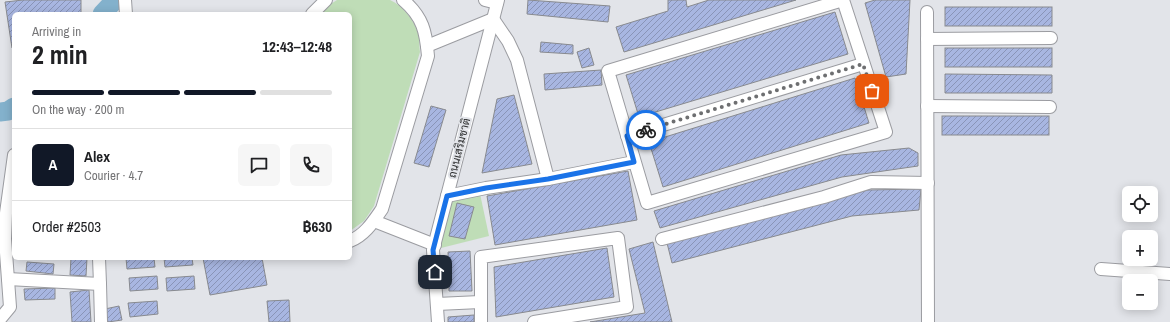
<!DOCTYPE html>
<html lang="en">
<head>
<meta charset="utf-8">
<style>
  :root { --surface:#fff; --page:#f6f6f6; --text:#202124; --muted:#757577; --line:#e0e0e0; --accent:#111827 }
  body { margin:0; font-family:"Archivo Narrow",Sarabun,sans-serif; background:var(--page); color:var(--text); height:100vh; display:flex; flex-direction:column; font-size:15px; white-space:nowrap }
  * { box-sizing:border-box; margin:0 }
  p { font-size:13px; color:var(--muted) }
  .icon { flex:none; width:22px; height:22px; fill:none; stroke:currentColor; stroke-width:2; stroke-linecap:round; stroke-linejoin:round }
  .map { position:relative; flex:1; overflow:hidden }
  .details { position:absolute; left:12px; top:12px; width:340px; height:248px; display:flex; flex-direction:column; background:var(--surface); border-radius:6px; box-shadow:0 2px 10px #0003 }
  .details>* { flex:none }
  .buttons { position:absolute; left:1122px; top:186px; display:grid; gap:8px }
  .buttons a { display:grid; place-items:center; width:36px; height:36px; border-radius:6px; background:var(--surface); box-shadow:0 2px 10px #0003; font-size:20px }
  .pin { position:absolute; display:grid; place-items:center; width:34px; height:34px; color:#fff; margin:-17px; border-radius:8px; box-shadow:0 2px 6px #0006 }
  .courier { position:absolute; display:grid; place-items:center; width:40px; height:40px; margin:-20px; border:3px solid #1a73e8; border-radius:50%; background:#fff; color:#222; box-shadow:0 1px 5px #0007 }
  .head em { font-style:normal; font-weight:700 }
  .head div { display:flex; flex-direction:column-reverse }
  .head { display:flex; align-items:center; justify-content:space-between; height:68px; padding:0 20px }
  h1 { font-size:26px; font-weight:700; line-height:30px }
  .bar { display:grid; grid-template-columns:repeat(4,1fr); gap:6px 4px; align-content:center; height:48px; padding:0 20px }
  .bar i { height:5px; border-radius:3px; background:var(--line) }
  .bar .on { background:var(--accent) }
  .bar p { grid-column:span 4 }
  .line { display:flex; align-items:center; gap:10px; padding:0 20px; border-top:1px solid var(--line) }
  .line div { flex:1 }
  .round { display:grid; place-items:center; flex:none; width:42px; height:42px; border-radius:6px; background:var(--page) }
  .map>svg:first-child { display:block }
  .green { fill:#bfddb7 }
  .lines { fill:none; stroke-linecap:round; stroke-linejoin:round }
  .river { stroke:#83b1cc; stroke-width:19 }
  .building { fill:url(#building-hatch); stroke:#888a8f }
  .minor-casing { stroke:#9b9ca1; stroke-width:14 }
  .minor { stroke:#fff; stroke-width:12 }
  .done { stroke:#6e6f71; stroke-width:4; stroke-dasharray:0 7.2 }
  .route { stroke:#1a73e8; stroke-width:5 }
  .labels { text-anchor:middle; stroke-width:4; stroke-linejoin:round; paint-order:stroke }
  .street-label { font-size:11px; fill:#2f3031; stroke:#e2e4e9 }
</style>
</head>
<body>
<div class="map">
<svg width="1170" height="322" viewBox="0 0 1170 322">
  <defs>
    <pattern id="building-hatch" width="6" height="6" patternUnits="userSpaceOnUse"><rect width="6" height="6" fill="#a8b6e1"/><path d="M-1 1l2-2M0 6l6-6M5 7l2-2" fill="none" stroke="#8994b7"/></pattern>
  </defs>
  <rect width="100%" height="100%" fill="#e2e4e9"/>
  <g class="green">
    <path d="M337 0H390C403 6 414 20 418 33 420 39 419 46 420 52L374 206 364 221 350 231V14H321L326 7Z"/>
    <polygon points="479,189 489,236 433,250 447,196"/>
  </g>
  <g class="lines">
    <g class="river">
      <polyline points="102,14 115,0"/>
      <polyline points="0,112 8,111 14,107"/>
    </g>
  </g>
  <g class="building">
    <polygon points="23,0 81,0 81,14 14,14 14,48 12,48 5,2"/>
    <polygon points="528,0 610,6 608,22 527,14"/>
    <polygon points="668,0 686,0 687,7 709,0 796,0 624,52 616,27 668,11"/>
    <polygon points="875,0 910,0 906,74 886,77 865,3"/>
    <rect x="945" y="7" width="107" height="19"/>
    <polygon points="835,12 848,54 639,117 626,75"/>
    <polygon points="541,42 573,45 573,54 540,52"/>
    <polygon points="589,48 594,65 582,68 577,52"/>
    <rect x="945" y="48" width="107" height="19"/>
    <polygon points="601,70 602,85 545,90 544,74"/>
    <polygon points="945,74 1052,75 1052,93 945,93"/>
    <polygon points="855,78 869,123 663,187 649,142"/>
    <polygon points="514,95 532,164 482,173 497,99"/>
    <polygon points="431,106 446,110 429,167 414,163"/>
    <rect x="942" y="116" width="107" height="19"/>
    <polygon points="909,148 918,153 918,166 842,177 660,228 654,211 841,155"/>
    <polygon points="628,171 637,220 495,245 487,196"/>
    <polygon points="921,189 919,210 852,216 672,263 667,243 868,190"/>
    <polygon points="457,203 474,207 465,239 449,236"/>
    <polygon points="653,242 672,322 590,322 645,313 629,249"/>
    <polygon points="607,248 614,297 496,317 494,267"/>
    <polygon points="470,251 472,291 449,291 448,252"/>
    <polygon points="71,258 87,258 86,276 70,275"/>
    <polygon points="126,258 154,258 155,267 127,269"/>
    <polygon points="164,258 192,258 193,265 165,267"/>
    <polygon points="203,258 262,258 267,285 210,295"/>
    <polygon points="27,262 54,264 53,274 26,271"/>
    <polygon points="157,276 158,289 130,291 129,278"/>
    <polygon points="194,276 195,289 167,291 166,278"/>
    <polygon points="55,288 55,299 25,300 24,289"/>
    <polygon points="89,290 91,322 72,322 70,292"/>
    <polygon points="289,300 290,322 269,322 267,301"/>
    <polygon points="157,301 158,314 130,317 128,303"/>
    <polygon points="119,306 122,320 108,322 105,309"/>
    <polygon points="474,315 474,322 448,322 448,317"/>
  </g>
  <g class="lines">
    <defs>
      <g id="minor">
        <polyline points="125,0 126,14"/>
        <polyline points="485,0 497,3"/>
        <polygon points="843,0 886,132 647,203 608,71"/>
        <polyline points="927,12 928,322"/>
        <polyline points="312,14 326,0"/>
        <polyline points="927,39 1051,38"/>
        <polyline points="427,46 493,19 508,41 517,60 548,179"/>
        <polyline points="927,106 1050,107"/>
        <polyline points="627,136 863,64"/>
        <polyline points="447,196 486,188 548,179 634,162"/>
        <polyline points="374,221 435,245"/>
        <polyline points="662,239 824,197 871,182 928,183"/>
        <path d="M350 241C365 235 373 222 382 209L428 56C426 32 423 17 403 0"/>
        <polyline points="99,258 100,284"/>
        <polyline points="1101,269 1170,274"/>
        <polyline points="8,279 100,284 101,322"/>
        <polyline points="437,304 480,302"/>
        <polyline points="0,319 10,307 5,239 6,213 14,155"/>
        <polyline points="438,322 433,250 498,0"/>
        <polyline points="481,322 481,257 618,238 627,307 534,322"/>
      </g>
    </defs>
    <use href="#minor" class="minor-casing"/>
    <use href="#minor" class="minor"/>
  </g>
  <g class="lines">
    <polyline class="done" points="646,130 863,64 872,91"/>
    <polyline class="route" points="435,272 433,250 447,196 486,188 548,179 634,162 627,136 646,130"/>
  </g>
  <g class="labels">
    <g class="street-label">
      <text transform="translate(459 148) rotate(-76)" y="4">ถนนเสริมชาติ</text>
    </g>
  </g>
</svg>
<div class="buttons">
<a><svg class="icon" aria-label="locate" viewBox="0 0 24 24"><circle cx="12" cy="12" r="6"/><path d="M12 2v4M12 18v4M2 12h4M18 12h4"/></svg></a>
<a>+</a>
<a>−</a>
</div>
<div class="pin" style="left:872px;top:91px;background:#ea580c"><svg class="icon" aria-label="bag" viewBox="0 0 24 24"><path d="M5 8h14l-1 12H6zM9 8a3 3 0 0 1 6 0"/></svg></div>
<div class="pin" style="left:435px;top:272px;background:#1f2937"><svg class="icon" aria-label="home" viewBox="0 0 24 24"><path d="M3 11l9-7 9 7M6 9v11h12V9"/></svg></div>
<div class="courier" style="left:646px;top:130px"><svg class="icon" aria-label="bike" viewBox="0 0 24 24"><circle cx="6" cy="16" r="4"/><circle cx="18" cy="16" r="4"/><path d="M6 16l4-8h5l3 8M10 8l3 8H6M13 5h3"/></svg></div>
<section class="details">
<div class="head"><div><h1>2 min</h1><p>Arriving in</p></div><em>12:43–12:48</em></div>
<div class="bar"><i class="on"></i><i class="on"></i><i class="on"></i><i></i><p>On the way · 200 m</p></div>
<div class="line" style="height:72px"><b class="round" style="background:var(--accent);color:#fff">A</b><div><b>Alex</b><p>Courier · 4.7</p></div><a class="round"><svg class="icon" aria-label="chat" viewBox="0 0 24 24"><path d="M4 5h16v11H9l-5 4z"/></svg></a><a class="round"><svg class="icon" aria-label="phone" viewBox="0 0 24 24"><path d="M5 4h4l2 5-3 2q2 4 5 5l2-3 5 2v4C11 20 4 13 5 4z"/></svg></a></div>
<div class="line" style="height:52px"><div>Order #2503</div><b>฿630</b></div>
</section>
</div>
</body>
</html>
